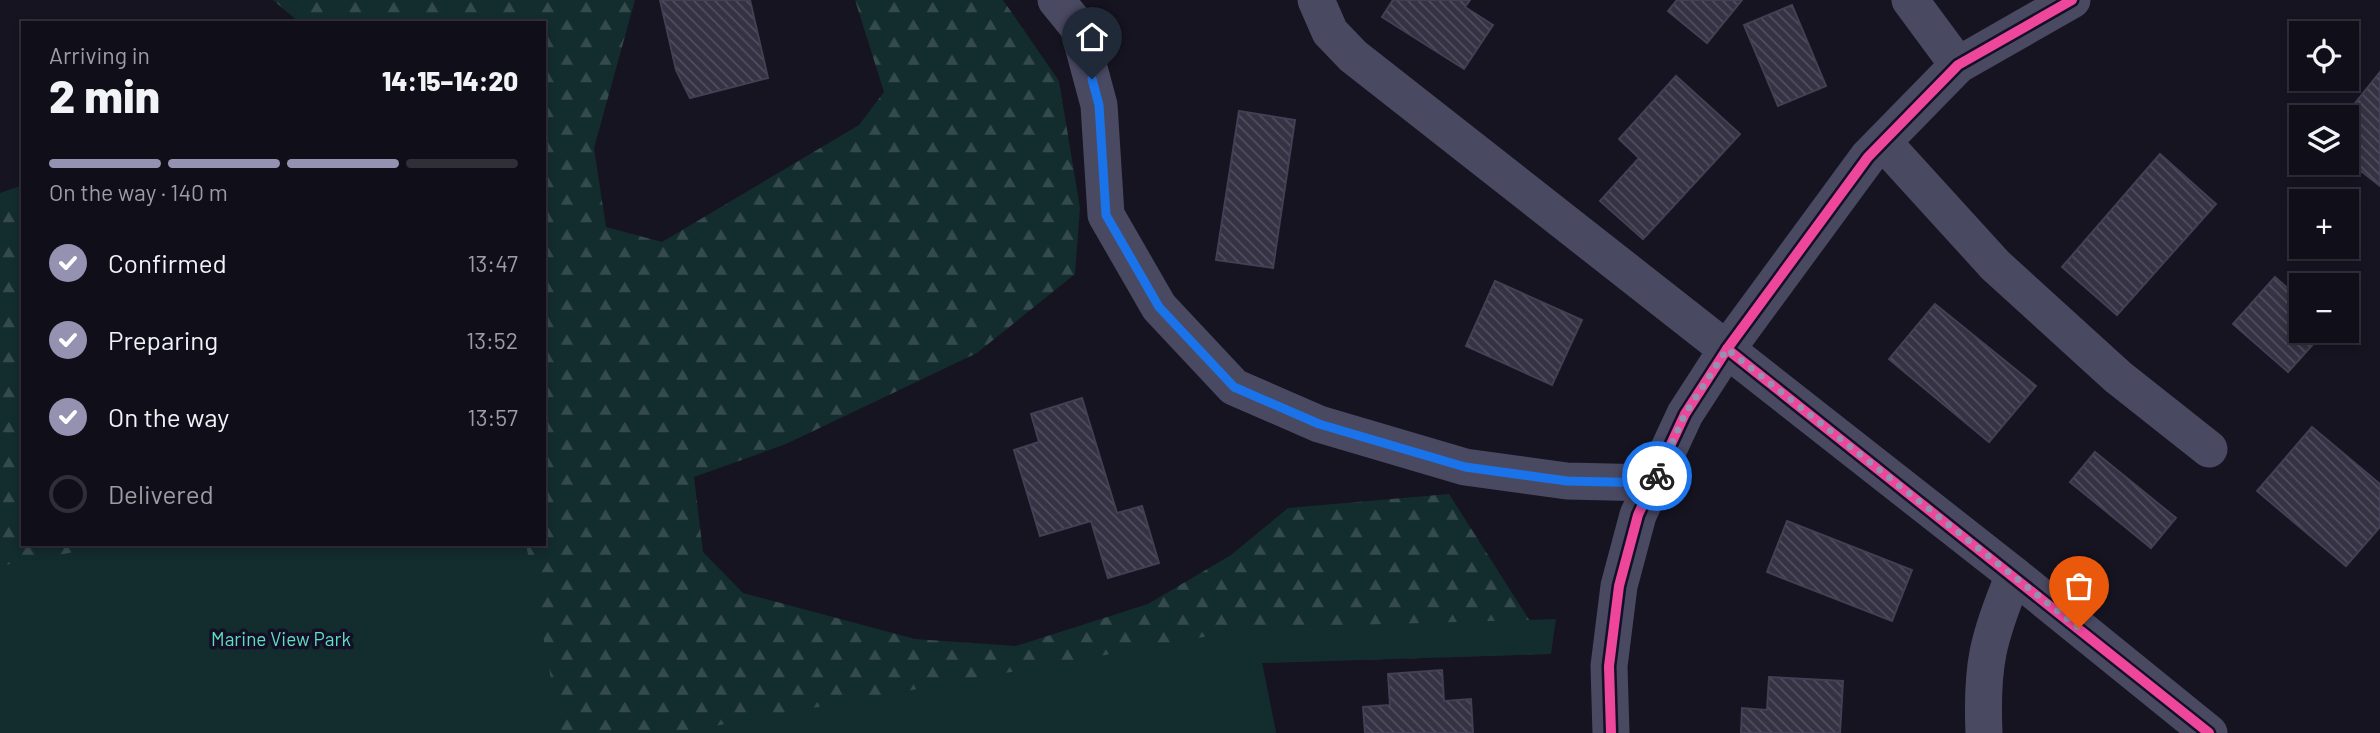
<!DOCTYPE html>
<html lang="en">
<head>
<meta charset="utf-8">
<style>
  :root { --surface:#100f19; --page:#1e1d26; --text:#f1f3f6; --muted:#9c9ca2; --line:#302f38; --accent:#9591b1 }
  body { margin:0; font-family:Barlow,sans-serif; background:var(--page); color:var(--text); height:100vh; display:flex; flex-direction:column; font-size:26px; white-space:nowrap }
  * { box-sizing:border-box; margin:0 }
  p { font-size:23px; color:var(--muted) }
  .icon { flex:none; width:38px; height:38px; fill:none; stroke:currentColor; stroke-width:2; stroke-linecap:round; stroke-linejoin:round }
  .map { position:relative; flex:1; overflow:hidden }
  .drawer { position:absolute; left:21px; top:21px; width:525px; height:525px; display:flex; flex-direction:column; background:var(--surface); border-radius:0px; box-shadow:0 4px 10px #0003,0 0 0 2px var(--line) }
  .drawer>* { flex:none }
  .controls { position:absolute; left:2289px; top:21px; display:grid; gap:14px }
  .controls a { display:grid; place-items:center; width:70px; height:70px; border-radius:0px; background:var(--surface); box-shadow:0 4px 10px #0003,0 0 0 2px var(--line); font-size:35px }
  .pin { position:absolute; display:grid; place-items:center; width:60px; height:60px; color:#fff; margin:-72px -30px; border-radius:50% 50% 50% 0; rotate:-45deg; box-shadow:0 0 7px #0007 }
  .pin .icon { rotate:45deg }
  .courier { position:absolute; display:grid; place-items:center; width:70px; height:70px; margin:-35px; border:5px solid #1a73e8; border-radius:50%; background:#fff; color:#222; box-shadow:0 2px 9px #0007 }
  .overview em { font-style:normal; font-weight:800 }
  .overview div { display:flex; flex-direction:column-reverse }
  .overview { display:flex; align-items:center; justify-content:space-between; height:119px; padding:0 28px }
  h1 { font-size:46px; font-weight:800; line-height:52px }
  .bar { display:grid; grid-template-columns:repeat(4,1fr); gap:10px 7px; align-content:center; height:84px; padding:0 28px }
  .bar i { height:9px; border-radius:5px; background:var(--line) }
  .bar .active { background:var(--accent) }
  .bar p { grid-column:span 4 }
  ol { padding:0 28px; list-style:none }
  li { display:flex; align-items:center; gap:21px; height:77px }
  li p { margin-inline-start:auto }
  li .icon { padding:7px; border-radius:50%; background:var(--accent); color:#fff; stroke-width:4 }
  li:last-child { color:var(--muted) }
  li i { width:38px; height:38px; border:4px solid var(--line); border-radius:50% }
  .map>svg:first-child { display:block }
  .forest { fill:url(#forest-firs) }
  .park { fill:#132c2d }
  .building { fill:url(#building-back-hatch); stroke:#433f54; stroke-width:2 }
  .lines { fill:none; stroke-linecap:round; stroke-linejoin:round }
  .minor { stroke:#4a4962; stroke-width:37 }
  .cycleway-casing { stroke:#130f26; stroke-width:15 }
  .cycleway { stroke:#ed469a; stroke-width:10 }
  .done { stroke:#9591b1; stroke-width:7; stroke-dasharray:0 12.6 }
  .route { stroke:#1a73e8; stroke-width:9 }
  .labels { text-anchor:middle; stroke-width:7; stroke-linejoin:round; paint-order:stroke }
  .park-label { font-size:19px; fill:#5fe0c0; stroke:#130f26 }
</style>
</head>
<body>
<div class="map">
<svg width="2380" height="733" viewBox="0 0 2380 733">
  <defs>
    <pattern id="forest-firs" width="22" height="20" patternUnits="userSpaceOnUse" patternTransform="scale(1.75)"><rect width="22" height="20" fill="#132c2d"/><path d="M5 1l3.5 6h-7zM16 11l3.5 6h-7z" fill="#354a4c"/></pattern>
    <pattern id="building-back-hatch" width="6" height="6" patternUnits="userSpaceOnUse" patternTransform="scale(1.75)"><rect width="6" height="6" fill="#343243"/><path d="M-1 5l2 2M0 0l6 6M5-1l2 2" fill="none" stroke="#514f5f"/></pattern>
  </defs>
  <rect width="100%" height="100%" fill="#161421"/>
  <polygon class="forest" points="273,0 635,0 594,148 606,227 662,242 859,125 884,92 855,0 1003,0 1059,81 1080,208 1075,274 977,353 786,444 694,477 703,552 743,593 915,639 1016,646 1148,604 1231,555 1288,508 1449,494 1551,654 1262,663 1276,733 0,733 0,193 23,185 23,544 544,544 544,23 300,23"/>
  <g class="park">
    <polygon points="117,544 526,544 561,733 0,733 0,566"/>
    <polygon points="1556,619 1551,654 1262,663 1276,733 676,733 1253,628"/>
  </g>
  <g class="building">
    <polygon points="660,0 750,0 768,78 690,98 676,70"/>
    <polygon points="1393,0 1470,0 1465,7 1493,25 1464,69 1382,17"/>
    <polygon points="1677,0 1742,0 1707,43 1668,11"/>
    <polygon points="1792,5 1826,86 1778,106 1744,25"/>
    <polygon points="2380,72 2380,186 2347,160 2347,117 2344,117"/>
    <polygon points="1676,76 1740,134 1643,239 1600,201 1639,158 1619,139"/>
    <polygon points="1239,111 1295,120 1273,268 1216,260"/>
    <polygon points="2160,154 2216,204 2117,315 2062,267"/>
    <polygon points="2275,277 2301,300 2301,331 2325,331 2288,372 2233,324"/>
    <polygon points="1495,281 1582,320 1552,385 1466,346"/>
    <polygon points="1935,304 2036,386 1989,442 1889,359"/>
    <polygon points="1082,398 1117,513 1142,506 1159,563 1108,578 1091,521 1040,536 1014,450 1039,442 1031,414"/>
    <polygon points="2312,427 2380,484 2380,527 2346,566 2257,491"/>
    <polygon points="2095,452 2176,518 2151,548 2070,482"/>
    <polygon points="1787,521 1912,570 1892,621 1767,572"/>
    <polygon points="1442,670 1444,701 1471,699 1473,733 1365,733 1363,707 1390,705 1388,674"/>
    <polygon points="1769,677 1843,681 1840,733 1741,733 1742,708 1767,710"/>
  </g>
  <g class="lines">
    <g class="minor">
      <polyline points="1056,0 1078,27 1099,105 1106,215 1159,307 1234,387 1319,424 1465,467 1567,481 1653,483"/>
      <polyline points="1316,0 1330,32 1353,56 2014,575 2209,733"/>
      <polyline points="1910,0 1958,65"/>
      <polyline points="1883,142 1995,265 2118,377 2209,449"/>
      <polyline points="1611,733 1609,666 1619,586 1638,515 1685,414 1727,349 1868,157 1958,65 2072,0"/>
      <path d="M1984 733C1981 665 1988 638 2014 575"/>
    </g>
    <defs>
      <g id="cycleway">
        <polyline points="1727,349 2209,733"/>
        <polyline points="1611,733 1609,666 1619,586 1638,515 1685,414 1727,349 1868,157 1958,65 2072,0"/>
      </g>
    </defs>
    <use href="#cycleway" class="cycleway-casing"/>
    <use href="#cycleway" class="cycleway"/>
  </g>
  <g class="lines">
    <polyline class="done" points="1657,476 1685,414 1727,349 2079,628"/>
    <polyline class="route" points="1092,79 1099,105 1106,215 1159,307 1234,387 1319,424 1465,467 1567,481 1653,483 1657,476"/>
  </g>
  <g class="labels">
    <g class="park-label">
      <text x="281" y="646">Marine View Park</text>
    </g>
  </g>
</svg>
<div class="controls">
<a><svg class="icon" aria-label="locate" viewBox="0 0 24 24"><circle cx="12" cy="12" r="6"/><path d="M12 2v4M12 18v4M2 12h4M18 12h4"/></svg></a>
<a><svg class="icon" aria-label="layers" viewBox="0 0 24 24"><path d="M12 4l9 5-9 5-9-5zM3 14l9 5 9-5"/></svg></a>
<a>+</a>
<a>−</a>
</div>
<div class="pin" style="left:2079px;top:628px;background:#ea580c"><svg class="icon" aria-label="bag" viewBox="0 0 24 24"><path d="M5 8h14l-1 12H6zM9 8a3 3 0 0 1 6 0"/></svg></div>
<div class="pin" style="left:1092px;top:79px;background:#1f2937"><svg class="icon" aria-label="home" viewBox="0 0 24 24"><path d="M3 11l9-7 9 7M6 9v11h12V9"/></svg></div>
<div class="courier" style="left:1657px;top:476px"><svg class="icon" aria-label="bike" viewBox="0 0 24 24"><circle cx="6" cy="16" r="4"/><circle cx="18" cy="16" r="4"/><path d="M6 16l4-8h5l3 8M10 8l3 8H6M13 5h3"/></svg></div>
<section class="drawer">
<div class="overview"><div><h1>2 min</h1><p>Arriving in</p></div><em>14:15–14:20</em></div>
<div class="bar"><i class="active"></i><i class="active"></i><i class="active"></i><i></i><p>On the way · 140 m</p></div>
<ol>
<li><svg class="icon" aria-label="check" viewBox="0 0 24 24"><path d="M5 12l5 5 9-10"/></svg>Confirmed<p>13:47</p></li>
<li><svg class="icon" aria-label="check" viewBox="0 0 24 24"><path d="M5 12l5 5 9-10"/></svg>Preparing<p>13:52</p></li>
<li><svg class="icon" aria-label="check" viewBox="0 0 24 24"><path d="M5 12l5 5 9-10"/></svg>On the way<p>13:57</p></li>
<li><i></i>Delivered</li>
</ol>
</section>
</div>
</body>
</html>
